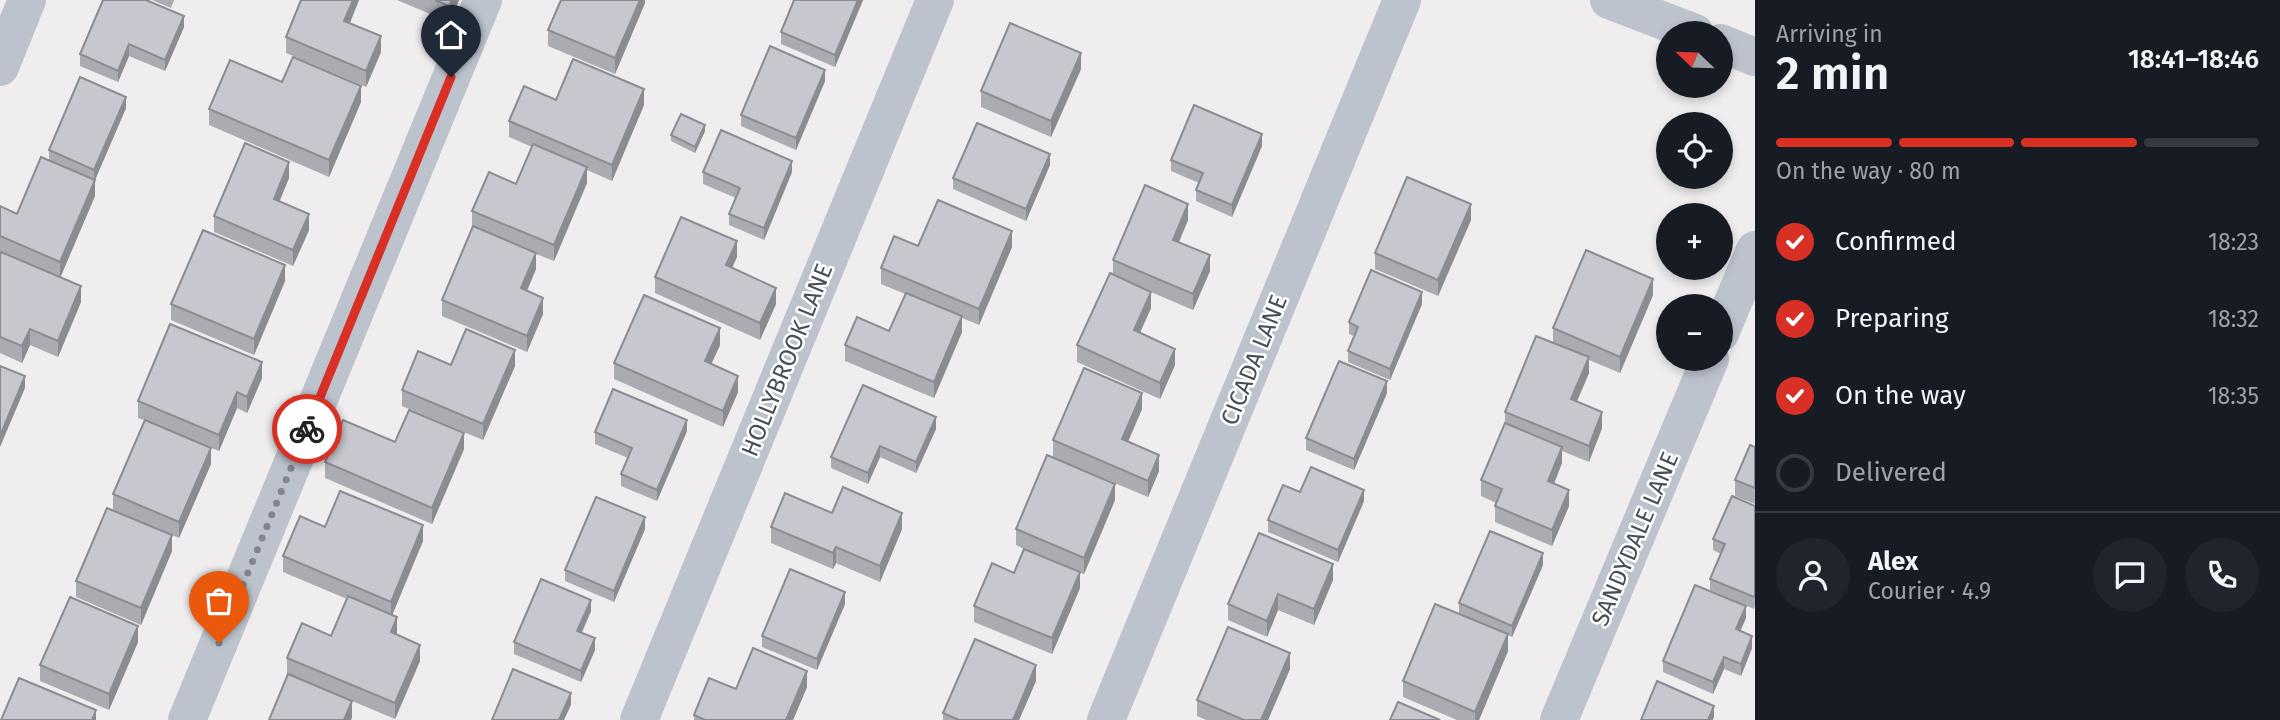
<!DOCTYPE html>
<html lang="en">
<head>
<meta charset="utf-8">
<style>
  :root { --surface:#171b24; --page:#20242c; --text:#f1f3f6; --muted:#9ea1a6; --line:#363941; --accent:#d93025 }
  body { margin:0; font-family:"Fira Sans",sans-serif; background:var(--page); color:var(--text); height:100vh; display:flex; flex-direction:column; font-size:26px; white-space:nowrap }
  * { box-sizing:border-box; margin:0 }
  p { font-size:23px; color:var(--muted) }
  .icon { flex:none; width:38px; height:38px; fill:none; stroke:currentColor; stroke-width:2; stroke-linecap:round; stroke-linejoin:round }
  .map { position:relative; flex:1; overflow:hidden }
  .side { display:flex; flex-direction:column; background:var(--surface); width:525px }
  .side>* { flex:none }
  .needle { width:46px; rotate:293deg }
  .buttons { position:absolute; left:1656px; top:21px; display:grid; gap:14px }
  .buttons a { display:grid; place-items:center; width:77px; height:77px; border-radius:50%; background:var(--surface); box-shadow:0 4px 10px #0003; font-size:35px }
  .pin { position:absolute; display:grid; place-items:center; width:60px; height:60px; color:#fff; margin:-72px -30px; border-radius:50% 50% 50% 0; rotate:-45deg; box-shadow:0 0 7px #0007 }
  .pin .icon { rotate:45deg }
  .courier { position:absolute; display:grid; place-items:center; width:70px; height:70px; margin:-35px; border:5px solid #d93025; border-radius:50%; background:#fff; color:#222; box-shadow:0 2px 9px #0007 }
  .headline em { font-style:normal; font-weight:600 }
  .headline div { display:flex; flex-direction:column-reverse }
  .headline { display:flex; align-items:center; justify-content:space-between; height:119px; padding:0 21px }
  h1 { font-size:46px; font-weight:600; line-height:52px }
  .bar { display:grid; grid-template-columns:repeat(4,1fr); gap:10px 7px; align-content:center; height:84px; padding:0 21px }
  .bar i { height:9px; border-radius:5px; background:var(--line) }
  .bar .selected { background:var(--accent) }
  .bar p { grid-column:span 4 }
  .line { display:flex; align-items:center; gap:18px; padding:0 21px; border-top:2px solid var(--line) }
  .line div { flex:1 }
  .round { display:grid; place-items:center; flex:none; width:74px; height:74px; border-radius:37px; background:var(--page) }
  ol { padding:0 21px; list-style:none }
  li { display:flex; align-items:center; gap:21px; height:77px }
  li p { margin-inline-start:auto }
  li .icon { padding:7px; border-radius:50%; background:var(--accent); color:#fff; stroke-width:4 }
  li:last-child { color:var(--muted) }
  li i { width:38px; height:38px; border:4px solid var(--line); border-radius:50% }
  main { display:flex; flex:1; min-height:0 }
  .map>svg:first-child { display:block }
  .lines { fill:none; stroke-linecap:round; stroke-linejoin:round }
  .street { stroke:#bcc3cc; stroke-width:38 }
  .wall { fill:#abacb2 }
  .shaded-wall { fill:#8b8c91 }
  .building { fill:#c7c8cf; stroke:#8b8c91; stroke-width:2 }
  .done { stroke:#81868d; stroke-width:7; stroke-dasharray:0 12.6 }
  .route { stroke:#d93025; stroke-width:9 }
  .labels { text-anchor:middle; stroke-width:5; stroke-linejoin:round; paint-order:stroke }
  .street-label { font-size:24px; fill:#464e59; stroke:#fff }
</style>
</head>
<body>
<main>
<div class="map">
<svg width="1755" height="720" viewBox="0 0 1755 720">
  <rect width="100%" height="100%" fill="#efeded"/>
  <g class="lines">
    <g class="street">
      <polyline points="1609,0 1695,33"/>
      <polyline points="1720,43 1755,57"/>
      <polyline points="0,67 27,0"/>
      <polyline points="1720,333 1755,250"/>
      <polyline points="187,720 483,0"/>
      <polyline points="639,720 935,0"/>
      <polyline points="1106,720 1402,0"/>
      <polyline points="1559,720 1710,359"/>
    </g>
  </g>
  <g class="wall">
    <polygon points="152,0 174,0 171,8"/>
    <polygon points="359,0 350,23 381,52 366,87 286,53 286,37"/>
    <polygon points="397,0 459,0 449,22"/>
    <polygon points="645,0 645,3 615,74 548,46 548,30"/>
    <polygon points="863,0 835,67 781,44 781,32"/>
    <polygon points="184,27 165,71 129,56 118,82 80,66 80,54"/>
    <polygon points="1081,69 1051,137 981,107 981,91"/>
    <polygon points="825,81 796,150 741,126 741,115"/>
    <polygon points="282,82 361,102 329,177 209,125 209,109"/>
    <polygon points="556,100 644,105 612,181 587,170 587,183 554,261 536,254 536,269 527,291 543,314 527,352 442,316 442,300 472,227 472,211 516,184 532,147 509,137 509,121"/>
    <polygon points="126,108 95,180 95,196 60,278 81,302 58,357 30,345 22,363 0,353 0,255 1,252 0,252 0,206 17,214 49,160 49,150"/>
    <polygon points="705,131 695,153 671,141 671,135"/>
    <polygon points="1262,146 1232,217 1196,201 1196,190 1199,183 1171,171 1171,160"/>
    <polygon points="1050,165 1026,221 953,189 953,178"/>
    <polygon points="703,172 792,172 764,240 729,225 729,214 736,198 703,184"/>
    <polygon points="289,178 279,201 309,230 293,266 214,232 214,216"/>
    <polygon points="1188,220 1179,242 1210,271 1193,310 1151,292 1151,308 1140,332 1175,365 1160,399 1077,362 1077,345 1113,275 1113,260"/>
    <polygon points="1471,220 1438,296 1375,269 1375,253"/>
    <polygon points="918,246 1012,247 979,325 962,318 962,332 934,398 845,361 845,345 889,331 905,294 881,284 881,268"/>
    <polygon points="737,257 732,268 776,304 760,340 655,293 655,277"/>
    <polygon points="285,281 254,355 171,320 171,304"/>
    <polygon points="1653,295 1620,373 1589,360 1589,373 1577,401 1602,428 1589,462 1562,451 1562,463 1554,484 1569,506 1552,546 1495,522 1495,506 1496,503 1481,496 1481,480 1505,423 1505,412 1553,342 1553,328"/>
    <polygon points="1422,304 1390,380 1348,362 1348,351 1354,336 1349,334 1349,322"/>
    <polygon points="720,345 711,364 738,392 723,427 614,379 614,363"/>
    <polygon points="451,365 515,366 483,440 402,406 402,390"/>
    <polygon points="262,378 247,413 237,408 219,451 192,440 211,464 179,538 172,535 172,551 141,625 76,597 76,581 113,510 113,494 144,420 138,418 138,401"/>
    <polygon points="1387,393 1354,470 1306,450 1306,438"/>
    <polygon points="1142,409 1128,442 1159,471 1148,497 1053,457 1053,440"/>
    <polygon points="936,429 916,473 880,457 868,484 831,468 831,457"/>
    <polygon points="687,431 657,501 621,486 621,474 628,458 595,444 595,432"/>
    <polygon points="395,442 464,449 432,524 325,478 325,462"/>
    <polygon points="1755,447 1755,504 1735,496 1735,480"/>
    <polygon points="1115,500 1084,574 1080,573 1080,588 1052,654 974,622 974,606 1014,573 1024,549 1016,545 1016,529"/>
    <polygon points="1364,501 1338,562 1268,532 1268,520"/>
    <polygon points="1755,506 1755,606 1754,609 1710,590 1710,579 1721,554 1713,550 1713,539"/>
    <polygon points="832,513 902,529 880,582 836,563 833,569 771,543 771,527"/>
    <polygon points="325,527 423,541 392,614 397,633 396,635 420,661 395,719 352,701 352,717 351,720 269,720 288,674 287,674 287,658 331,636 347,599 283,572 283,556"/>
    <polygon points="645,529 614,602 565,581 565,570"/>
    <polygon points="1543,565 1512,637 1508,635 1508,651 1479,720 1457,720 1403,697 1403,681 1459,614 1459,603"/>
    <polygon points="1333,580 1314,625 1278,610 1267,637 1228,620 1228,604"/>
    <polygon points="845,604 817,670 762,647 762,636"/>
    <polygon points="591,611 582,633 595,650 581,682 514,654 514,642"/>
    <polygon points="1746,618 1740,631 1752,648 1741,676 1724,669 1713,694 1663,672 1663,661"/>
    <polygon points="138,642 109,710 40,681 40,665"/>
    <polygon points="1290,669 1268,720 1206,720 1197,716 1197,700"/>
    <polygon points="1036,681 1019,720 943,720 943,713"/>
    <polygon points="807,687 793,720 694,720 694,715 736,689"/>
  </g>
  <g class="shaded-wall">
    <polygon points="353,0 359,0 344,37 344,21"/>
    <polygon points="452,0 459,0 449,22 449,6"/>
    <polygon points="640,0 645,0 645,3 615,74 615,58"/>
    <polygon points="858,0 863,0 835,67 835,55"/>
    <polygon points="184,16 184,27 165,71 165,60"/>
    <polygon points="381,36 381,52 366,87 366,71"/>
    <polygon points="129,44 129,56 118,82 118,71"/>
    <polygon points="1081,53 1081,69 1051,137 1051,121"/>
    <polygon points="825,70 825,81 796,150 796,138"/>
    <polygon points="361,86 361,102 329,177 329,160"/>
    <polygon points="644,89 644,105 612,181 612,165"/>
    <polygon points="126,97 126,108 95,180 95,196 60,278 60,262 94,181 94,170"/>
    <polygon points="705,125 705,131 695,153 695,147"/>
    <polygon points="1262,134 1262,146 1232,217 1232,205"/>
    <polygon points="1050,154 1050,165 1026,221 1026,209"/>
    <polygon points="792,161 792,172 764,240 764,228"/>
    <polygon points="289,162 289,178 274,215 274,199"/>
    <polygon points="587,167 587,183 554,261 554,245"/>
    <polygon points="1188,204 1188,220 1173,256 1173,240"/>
    <polygon points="1471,204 1471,220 1438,296 1438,280"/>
    <polygon points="309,214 309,230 293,266 293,250"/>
    <polygon points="1012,231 1012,247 979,325 979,309"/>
    <polygon points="737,241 737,257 726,281 726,265"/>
    <polygon points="536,253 536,269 521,304 521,288"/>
    <polygon points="1210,255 1210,271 1193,310 1193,294"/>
    <polygon points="285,265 285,281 254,355 254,339"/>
    <polygon points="1653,279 1653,295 1620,373 1620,357"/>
    <polygon points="81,286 81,302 58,357 58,341"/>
    <polygon points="776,288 776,304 760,340 760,323"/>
    <polygon points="1151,292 1151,308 1134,346 1134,330"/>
    <polygon points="1422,292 1422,304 1390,380 1390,369"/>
    <polygon points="543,298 543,314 527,352 527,336"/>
    <polygon points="962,316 962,332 934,398 934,382"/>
    <polygon points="720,328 720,345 705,378 705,361"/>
    <polygon points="30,329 30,345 22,363 22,346"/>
    <polygon points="1175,349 1175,365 1160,399 1160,383"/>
    <polygon points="515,350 515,366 483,440 483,424"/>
    <polygon points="1589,357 1589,373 1571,415 1571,399"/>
    <polygon points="262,362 262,378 247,413 247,397"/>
    <polygon points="25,376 25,388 0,447 0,436"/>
    <polygon points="738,376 738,392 723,427 723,411"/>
    <polygon points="1387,381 1387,393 1354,470 1354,459"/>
    <polygon points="237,392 237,408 219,451 219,435"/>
    <polygon points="1142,393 1142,409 1122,455 1122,439"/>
    <polygon points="1602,412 1602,428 1589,462 1589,446"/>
    <polygon points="936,417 936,429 916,473 916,462"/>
    <polygon points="687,420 687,431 657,501 657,490"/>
    <polygon points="464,433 464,449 432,524 432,508"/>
    <polygon points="880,446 880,457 868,484 868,473"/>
    <polygon points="1562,447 1562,463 1548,498 1548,481"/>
    <polygon points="211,448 211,464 179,538 179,522"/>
    <polygon points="1159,455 1159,471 1148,497 1148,481"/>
    <polygon points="1115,484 1115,500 1084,574 1084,558"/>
    <polygon points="1364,490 1364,501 1338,562 1338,550"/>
    <polygon points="1569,490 1569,506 1552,546 1552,530"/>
    <polygon points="902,513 902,529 880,582 880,566"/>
    <polygon points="645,517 645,529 614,602 614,591"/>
    <polygon points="423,525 423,541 391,618 391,602"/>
    <polygon points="172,535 172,551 141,625 141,608"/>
    <polygon points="836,547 836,563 833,569 833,553"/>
    <polygon points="1543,553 1543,565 1512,637 1512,626"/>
    <polygon points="1333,564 1333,580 1314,625 1314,609"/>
    <polygon points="1080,572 1080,588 1052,654 1052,638"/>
    <polygon points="845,592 845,604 817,670 817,659"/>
    <polygon points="1278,594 1278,610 1267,637 1267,621"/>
    <polygon points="591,600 591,611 577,642 577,631"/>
    <polygon points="1746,606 1746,618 1736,641 1736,629"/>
    <polygon points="397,617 397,633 391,648 391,632"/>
    <polygon points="138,626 138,642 109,710 109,694"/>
    <polygon points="1508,634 1508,651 1479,720 1475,720 1475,712"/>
    <polygon points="1752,636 1752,648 1741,676 1741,664"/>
    <polygon points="595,638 595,650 581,682 581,671"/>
    <polygon points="420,645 420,661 395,719 395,703"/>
    <polygon points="1290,653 1290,669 1268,720 1261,720"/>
    <polygon points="1724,657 1724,669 1713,694 1713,682"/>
    <polygon points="1036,665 1036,681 1019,720 1013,720"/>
    <polygon points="807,671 807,687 793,720 786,720"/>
    <polygon points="571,693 571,705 564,720 559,720"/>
    <polygon points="352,701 352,717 351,720 344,720"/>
    <polygon points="1714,706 1714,717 1713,720 1708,720"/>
    <polygon points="96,710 96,720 92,720"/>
  </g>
  <g class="building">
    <polygon points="103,0 146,0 184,16 165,60 129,44 118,71 80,54"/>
    <polygon points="301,0 353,0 344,21 381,36 366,71 286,37"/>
    <polygon points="435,0 452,0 449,6"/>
    <polygon points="561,0 640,0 615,58 548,30"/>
    <polygon points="794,0 858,0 835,55 781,32"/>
    <polygon points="1010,23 1081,53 1051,121 981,91"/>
    <polygon points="770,46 825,70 796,138 741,115"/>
    <polygon points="293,57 361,86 329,160 209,109 230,60 282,82"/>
    <polygon points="573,59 644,89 612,165 509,121 524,86 556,100"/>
    <polygon points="80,77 126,97 94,170 49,150"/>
    <polygon points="1194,105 1262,134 1232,205 1196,190 1203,173 1171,160"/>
    <polygon points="681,114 705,125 695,147 671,135"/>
    <polygon points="977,123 1050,154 1026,209 953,178"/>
    <polygon points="721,130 792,161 764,228 729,214 740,188 703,172"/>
    <polygon points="245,143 289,162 274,199 309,214 293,250 214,216"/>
    <polygon points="533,144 587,167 554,245 472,211 489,172 516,184"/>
    <polygon points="41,157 95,180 60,262 0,236 0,206 17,214"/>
    <polygon points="1407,177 1471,204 1438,280 1375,253"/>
    <polygon points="1145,185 1188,204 1173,240 1210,255 1193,294 1113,260"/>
    <polygon points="938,200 1012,231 979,309 881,268 894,236 918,246"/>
    <polygon points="681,217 737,241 726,265 776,288 760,323 655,277"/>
    <polygon points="473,226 536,253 521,288 543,298 527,336 442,300"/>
    <polygon points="203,230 285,265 254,339 171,304"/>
    <polygon points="1586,250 1653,279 1620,357 1553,328"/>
    <polygon points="1,252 81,286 58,341 30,329 22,346 0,337 0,255"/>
    <polygon points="1371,270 1422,292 1390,369 1348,351 1358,327 1349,322"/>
    <polygon points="1110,273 1151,292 1134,330 1175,349 1160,383 1077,345"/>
    <polygon points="906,293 962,316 934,382 845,345 857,317 889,331"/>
    <polygon points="644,295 720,328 705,361 738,376 723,411 614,363"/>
    <polygon points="170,324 262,362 247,397 237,392 219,435 138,401"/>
    <polygon points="466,329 515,350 483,424 402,390 418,351 451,365"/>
    <polygon points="1536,336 1589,357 1571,399 1602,412 1589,446 1505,412"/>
    <polygon points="1339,361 1387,381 1354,459 1306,438"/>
    <polygon points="0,366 25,376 0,436"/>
    <polygon points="1084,368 1142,393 1122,439 1159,455 1148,481 1053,440"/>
    <polygon points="863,385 936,417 916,462 880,446 868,473 831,457"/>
    <polygon points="613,389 687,420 657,490 621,474 632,448 595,432"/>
    <polygon points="409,410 464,433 432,508 325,462 343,420 395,442"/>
    <polygon points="145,420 211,448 179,522 113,494"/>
    <polygon points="1505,423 1562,447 1548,481 1569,490 1552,530 1495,506 1502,489 1481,480"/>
    <polygon points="1750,445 1755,447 1755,488 1735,480"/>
    <polygon points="1047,455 1115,484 1084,558 1016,529"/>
    <polygon points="1311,467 1364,490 1338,550 1268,520 1283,485 1300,492"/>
    <polygon points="843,487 902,513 880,566 836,547 833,553 771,527 785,493 832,513"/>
    <polygon points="340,491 423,525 391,602 283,556 300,516 325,527"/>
    <polygon points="1732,496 1755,506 1755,594 1754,597 1710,579 1725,544 1713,539"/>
    <polygon points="596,497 645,517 614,591 565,570"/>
    <polygon points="107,508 172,535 141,608 76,581"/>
    <polygon points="1490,531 1543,553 1512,626 1459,603"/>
    <polygon points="1259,533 1333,564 1314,609 1278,594 1267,621 1228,604"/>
    <polygon points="1024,549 1080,572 1052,638 974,606 992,563 1014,573"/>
    <polygon points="790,569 845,592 817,659 762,636"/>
    <polygon points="541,579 591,600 577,631 595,638 581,671 514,642"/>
    <polygon points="1695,585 1746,606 1736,629 1752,636 1741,664 1724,657 1713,682 1663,661"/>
    <polygon points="348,596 397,617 391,632 420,645 395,703 287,658 302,623 331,636"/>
    <polygon points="70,597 138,626 109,694 40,665"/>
    <polygon points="1435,604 1508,634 1475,712 1403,681"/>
    <polygon points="1228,627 1290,653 1261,720 1244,720 1197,700"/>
    <polygon points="975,639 1036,665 1013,720 959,720 943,713"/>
    <polygon points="753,648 807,671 786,720 705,720 694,715 709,678 736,689"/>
    <polygon points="513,669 571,693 559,720 492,720"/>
    <polygon points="288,674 352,701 344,720 269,720"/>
    <polygon points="19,678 96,710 92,720 1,720"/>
    <polygon points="1657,681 1714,706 1708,720 1641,720"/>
    <polygon points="1398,702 1440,720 1390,720"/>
  </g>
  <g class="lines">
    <polyline class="done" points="219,643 307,429"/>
    <polyline class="route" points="307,429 451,77"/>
  </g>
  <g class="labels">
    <g class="street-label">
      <text transform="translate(787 360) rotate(-68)" y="8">HOLLYBROOK LANE</text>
      <text transform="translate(1254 360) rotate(-68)" y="8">CICADA LANE</text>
      <text transform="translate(1635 539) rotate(-67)" y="8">SANDYDALE LANE</text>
    </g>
  </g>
</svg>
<div class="buttons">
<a><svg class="needle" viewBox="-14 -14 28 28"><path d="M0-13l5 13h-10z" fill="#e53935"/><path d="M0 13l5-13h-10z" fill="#9ea1a6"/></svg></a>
<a><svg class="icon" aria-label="locate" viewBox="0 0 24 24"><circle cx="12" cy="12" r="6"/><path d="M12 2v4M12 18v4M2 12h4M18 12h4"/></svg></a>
<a>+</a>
<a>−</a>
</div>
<div class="pin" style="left:219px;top:643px;background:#ea580c"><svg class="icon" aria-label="bag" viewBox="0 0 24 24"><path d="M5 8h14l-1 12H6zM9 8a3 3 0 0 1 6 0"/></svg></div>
<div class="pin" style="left:451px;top:77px;background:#1f2937"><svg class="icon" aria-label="home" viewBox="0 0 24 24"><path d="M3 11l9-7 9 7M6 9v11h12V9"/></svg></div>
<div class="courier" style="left:307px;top:429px"><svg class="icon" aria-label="bike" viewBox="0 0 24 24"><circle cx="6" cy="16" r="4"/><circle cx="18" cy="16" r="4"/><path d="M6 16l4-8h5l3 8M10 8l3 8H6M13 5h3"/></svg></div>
</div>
<section class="side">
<div class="headline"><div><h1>2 min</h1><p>Arriving in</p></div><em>18:41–18:46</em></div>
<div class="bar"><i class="selected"></i><i class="selected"></i><i class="selected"></i><i></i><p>On the way · 80 m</p></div>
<ol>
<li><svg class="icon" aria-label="check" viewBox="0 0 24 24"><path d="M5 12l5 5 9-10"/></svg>Confirmed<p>18:23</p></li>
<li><svg class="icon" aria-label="check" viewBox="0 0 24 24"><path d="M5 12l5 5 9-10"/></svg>Preparing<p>18:32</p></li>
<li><svg class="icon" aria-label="check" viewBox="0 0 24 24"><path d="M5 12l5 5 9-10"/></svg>On the way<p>18:35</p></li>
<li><i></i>Delivered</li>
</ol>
<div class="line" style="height:126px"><a class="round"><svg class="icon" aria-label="person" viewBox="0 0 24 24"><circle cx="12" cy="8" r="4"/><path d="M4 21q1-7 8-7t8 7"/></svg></a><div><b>Alex</b><p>Courier · 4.9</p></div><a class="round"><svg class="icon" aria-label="chat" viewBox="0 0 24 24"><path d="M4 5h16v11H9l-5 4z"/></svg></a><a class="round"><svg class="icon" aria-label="phone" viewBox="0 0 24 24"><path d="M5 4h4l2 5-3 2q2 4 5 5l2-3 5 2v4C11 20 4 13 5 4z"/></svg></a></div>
</section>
</main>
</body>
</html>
